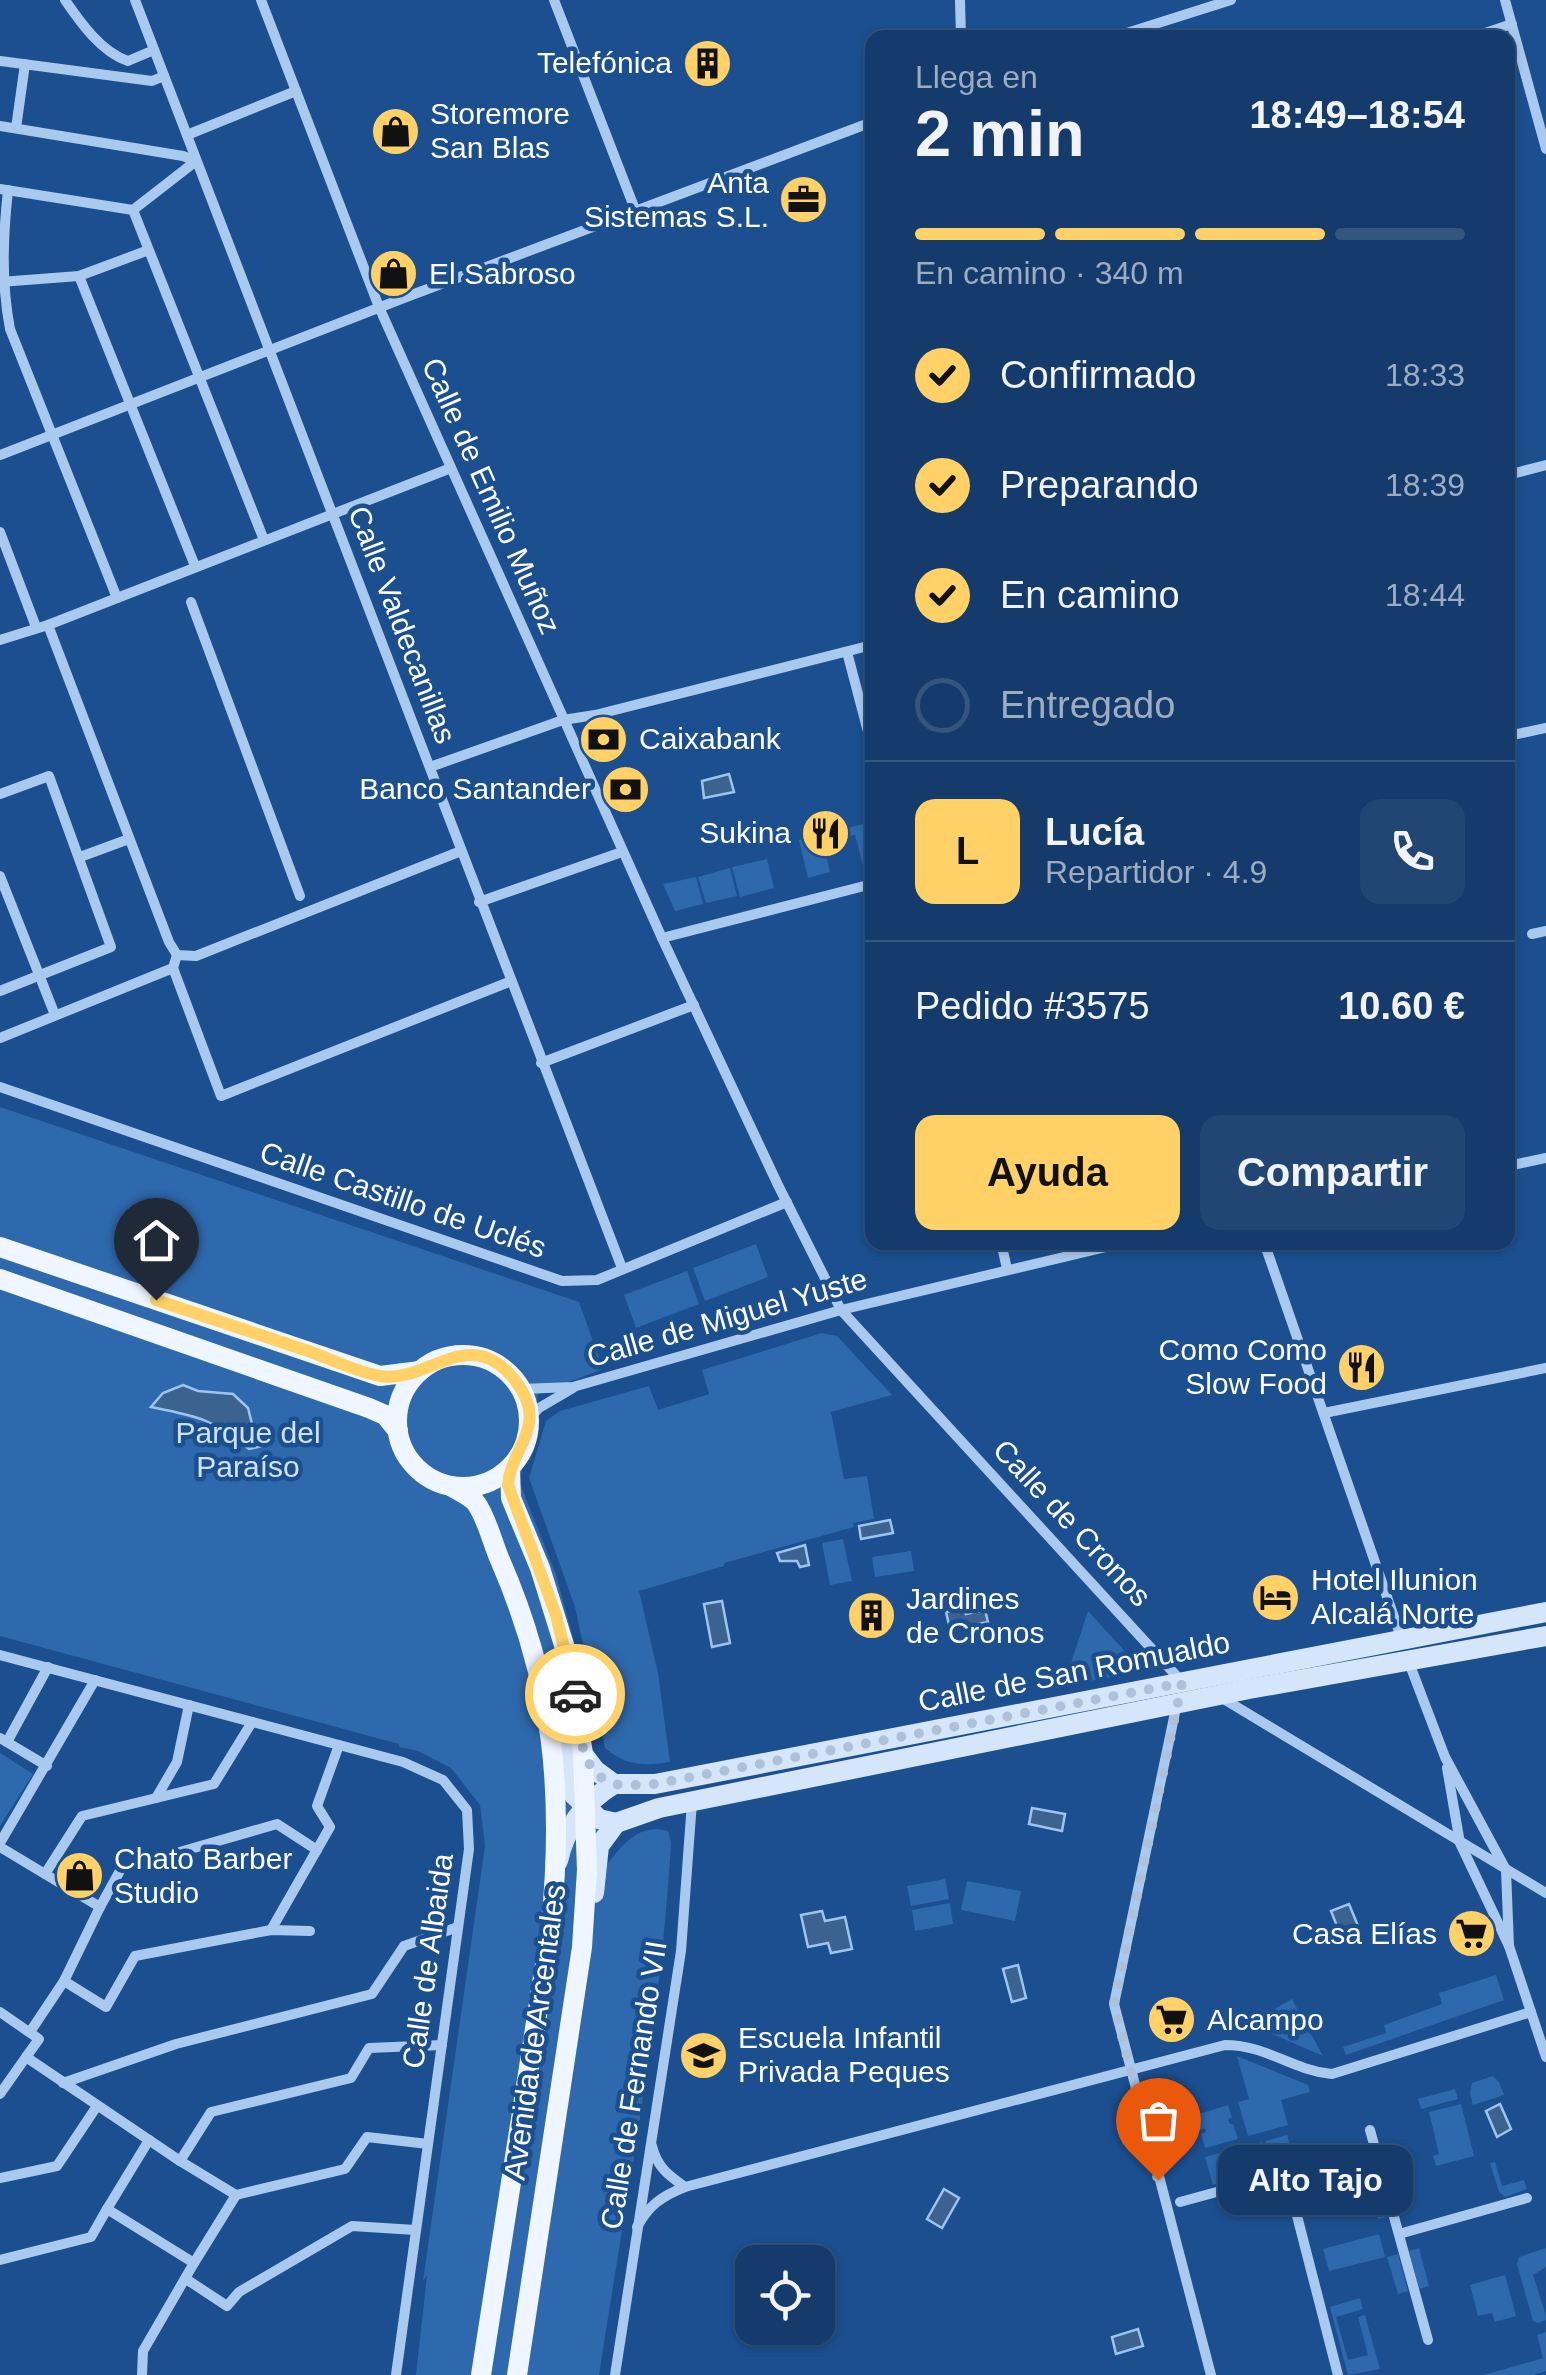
<!DOCTYPE html>
<html lang="es">
<head>
<meta charset="utf-8">
<style>
  :root { --surface:#143b6b; --page:#214673; --text:#f1f3f6; --muted:#9dadc1; --line:#33557e; --accent:#ffd166 }
  body { margin:0; font-family:Helvetica,sans-serif; background:var(--page); color:var(--text); height:100vh; display:flex; flex-direction:column; font-size:38px; white-space:nowrap }
  * { box-sizing:border-box; margin:0 }
  p { font-size:32px; color:var(--muted) }
  .icon { flex:none; width:55px; height:55px; fill:none; stroke:currentColor; stroke-width:2; stroke-linecap:round; stroke-linejoin:round }
  .map { position:relative; flex:1; overflow:hidden }
  .drawer { position:absolute; left:865px; top:30px; width:650px; height:1220px; display:flex; flex-direction:column; background:var(--surface); border-radius:20px; box-shadow:0 2px 8px #0004,0 0 0 2px var(--line) }
  .drawer>* { flex:none }
  .tools { position:absolute; left:735px; top:2245px; display:grid; gap:20px }
  .tools a { display:grid; place-items:center; width:100px; height:100px; border-radius:20px; background:var(--surface); box-shadow:0 2px 8px #0004,0 0 0 2px var(--line); font-size:50px }
  .pin { position:absolute; display:grid; place-items:center; width:85px; height:85px; color:#fff; margin:-102px -42px; border-radius:50% 50% 50% 0; rotate:-45deg; box-shadow:0 0 10px #0007 }
  .pin .icon { rotate:45deg }
  .courier { position:absolute; display:grid; place-items:center; width:100px; height:100px; margin:-50px; border:8px solid #ffd166; border-radius:50%; background:#fff; color:#222; box-shadow:0 2px 12px #0007 }
  .bubble { position:absolute; height:70px; border-radius:20px; background:var(--surface); box-shadow:0 2px 8px #0004,0 0 0 2px var(--line); font-size:32px; font-weight:600; line-height:70px; text-align:center }
  .headline em { font-style:normal; font-weight:600 }
  .headline div { display:flex; flex-direction:column-reverse }
  .headline { display:flex; align-items:center; justify-content:space-between; height:170px; padding:0 50px }
  h1 { font-size:65px; font-weight:600; line-height:75px }
  .bar { display:grid; grid-template-columns:repeat(4,1fr); gap:15px 10px; align-content:center; height:120px; padding:0 50px }
  .bar i { height:12px; border-radius:8px; background:var(--line) }
  .bar .selected { background:var(--accent) }
  .bar p { grid-column:span 4 }
  .line { display:flex; align-items:center; gap:25px; padding:0 50px; border-top:2px solid var(--line) }
  .line div { flex:1 }
  .round { display:grid; place-items:center; flex:none; width:105px; height:105px; border-radius:20px; background:var(--page) }
  ol { padding:0 50px; list-style:none }
  li { display:flex; align-items:center; gap:30px; height:110px }
  li p { margin-inline-start:auto }
  li .icon { padding:10px; border-radius:50%; background:var(--accent); color:#111; stroke-width:4 }
  li:last-child { color:var(--muted) }
  li i { width:55px; height:55px; border:5px solid var(--line); border-radius:50% }
  .cta { display:flex; gap:20px; margin-top:auto; padding:20px 50px }
  .cta a { flex:1; height:115px; border-radius:20px; background:var(--accent); color:#111; font-size:40px; font-weight:600; line-height:115px; text-align:center }
  .cta a+a { background:var(--page); color:var(--text) }
  .map>svg:first-child { display:block }
  .green { fill:#2e69ad }
  .water { fill:#3c6290; stroke:#9cc4f0; stroke-width:2.5 }
  .lines { fill:none; stroke-linecap:round; stroke-linejoin:round }
  .street { stroke:#a9c9ee; stroke-width:10 }
  .secondary { stroke:#d6e6fa; stroke-width:20 }
  .primary { stroke:#f0f6ff; stroke-width:20 }
  .done { stroke:#afc1d8; stroke-width:10; stroke-dasharray:0 18 }
  .route { stroke:#ffd166; stroke-width:12 }
  .labels { text-anchor:middle; stroke-width:9; stroke-linejoin:round; paint-order:stroke }
  .poi-label { font-size:30px; fill:#fff; stroke:#1b4f8f; text-anchor:start }
  .street-label { font-size:30px; fill:#fff; stroke:#1b4f8f }
  .park-label { font-size:30px; fill:#cfe3fa; stroke:#1b4f8f }
</style>
</head>
<body>
<div class="map">
<svg width="1546" height="2375" viewBox="0 0 1546 2375">
  <rect width="100%" height="100%" fill="#1b4f8f"/>
  <g class="green">
    <polygon points="864,824 867,836 872,835 872,864 863,866 855,835 823,843 830,872 808,878 799,840"/>
    <polygon points="767,859 774,888 740,897 732,867"/>
    <polygon points="730,868 737,896 706,903 698,877"/>
    <polygon points="696,877 703,904 675,911 663,884"/>
    <path d="M0 1107 579 1302 603 1369 538 1394 530 1444 519 1481 556 1574 580 1664 597 1784 605 1867C622 1846 637 1823 668 1831L671 1842C661 2021 626 2198 599 2375H416L427 2275 423 2281 485 1846 480 1805 451 1768 418 1751 399 1747V1744L0 1636Z"/>
    <polygon points="756,1244 768,1277 705,1301 693,1268"/>
    <polygon points="687,1271 699,1304 636,1328 624,1295"/>
    <path d="M822 1333 837 1336 892 1395 831 1412 844 1479 867 1476 874 1519 853 1523 854 1527 724 1563V1566L639 1591 658 1673 670 1762C643 1766 627 1766 605 1748L575 1607 529 1478 546 1421 560 1411 649 1386 658 1410 709 1394 702 1370Z"/>
    <polygon points="843,1539 852,1581 830,1585 822,1543"/>
    <polygon points="911,1551 914,1571 875,1577 872,1557"/>
    <polygon points="1088,1611 1143,1671 1058,1687 1057,1674 1068,1672"/>
    <polygon points="0,1753 33,1774 0,1826"/>
    <polygon points="945,1879 949,1899 911,1906 907,1886"/>
    <polygon points="967,1881 1021,1891 1015,1921 961,1910"/>
    <polygon points="950,1903 953,1924 915,1931 912,1910"/>
    <polygon points="1496,1975 1504,2000 1346,2055 1343,2047 1386,2033 1384,2025 1442,2004 1439,1993"/>
    <polygon points="1292,1999 1323,2056 1249,2024"/>
    <polygon points="1237,2056 1308,2085 1310,2092 1281,2100 1288,2125 1248,2136 1238,2102 1249,2099"/>
    <polygon points="1493,2076 1499,2082 1504,2095 1473,2105 1470,2093 1472,2083"/>
    <polygon points="1455,2089 1458,2099 1421,2109 1418,2099"/>
    <polygon points="1461,2104 1474,2156 1436,2166 1433,2156 1439,2154 1429,2112"/>
    <polygon points="1228,2105 1232,2117 1228,2119 1230,2124 1233,2124 1238,2139 1205,2148 1201,2134 1206,2132 1205,2128 1200,2130 1196,2115"/>
    <polygon points="1287,2135 1308,2211 1304,2212 1291,2165 1213,2185 1205,2157 1262,2142 1264,2146 1266,2141"/>
    <polygon points="1495,2162 1502,2186 1524,2180 1527,2189 1505,2197 1499,2192 1490,2163"/>
    <polygon points="1398,2171 1409,2210 1398,2213 1388,2174"/>
    <polygon points="1377,2176 1387,2217 1378,2219 1367,2178"/>
    <polygon points="1379,2234 1385,2257 1329,2271 1323,2249"/>
    <polygon points="1419,2248 1429,2286 1419,2289 1409,2251"/>
    <polygon points="1546,2248 1546,2267 1533,2275 1546,2316 1546,2320 1538,2323 1533,2321 1517,2264 1519,2257"/>
    <polygon points="1398,2254 1408,2291 1398,2294 1387,2257"/>
    <polygon points="1505,2275 1516,2316 1495,2322 1492,2313 1478,2316 1470,2285"/>
    <polygon points="1360,2298 1363,2309 1336,2317 1348,2360 1368,2355 1358,2317 1365,2315 1380,2369 1348,2375 1330,2307"/>
    <polygon points="1546,2332 1546,2371 1533,2375 1484,2375 1543,2358 1537,2335"/>
  </g>
  <g class="water">
    <polygon points="729,774 734,792 704,798 702,781"/>
    <path d="M183 1385 198 1391 233 1394 248 1408 253 1428 264 1441 262 1446 249 1449C212 1418 196 1416 151 1407L163 1393Z"/>
    <polygon points="890,1520 893,1533 861,1539 859,1526"/>
    <polygon points="805,1545 809,1565 800,1567 797,1561 780,1561 777,1553"/>
    <polygon points="722,1601 730,1643 712,1647 704,1604"/>
    <polygon points="965,1608 966,1614 985,1610 988,1622 950,1629 946,1612"/>
    <polygon points="1032,1808 1065,1814 1062,1831 1029,1824"/>
    <polygon points="1349,1904 1361,1933 1343,1941 1331,1911"/>
    <polygon points="822,1911 825,1921 845,1917 852,1949 831,1953 828,1943 808,1947 801,1915"/>
    <polygon points="1018,1965 1026,1998 1012,2002 1003,1969"/>
    <polygon points="1500,2104 1511,2129 1497,2137 1486,2111"/>
    <polygon points="1317,2157 1326,2183 1312,2189 1303,2163"/>
    <polygon points="944,2189 959,2198 942,2228 927,2219"/>
    <polygon points="1138,2329 1143,2346 1116,2354 1112,2337"/>
  </g>
  <g class="lines">
    <g class="street">
      <path d="M65 0C80 22 101 52 128 61L154 50"/>
      <path d="M135 0C300 421 457 847 622 1268"/>
      <polyline points="261,0 379,307 662,938 778,1185 841,1310 1183,1683"/>
      <polyline points="554,0 636,212"/>
      <polyline points="960,0 961,38"/>
      <polyline points="1505,0 1546,149"/>
      <polyline points="1111,38 1231,0"/>
      <polyline points="1470,38 1512,24"/>
      <polyline points="0,61 152,81 164,76"/>
      <polyline points="0,126 183,156 196,161"/>
      <polyline points="16,128 25,64"/>
      <polyline points="187,135 296,91"/>
      <polyline points="0,189 133,210"/>
      <path d="M8 190C3 237 1 281 10 329L117 598"/>
      <polyline points="133,210 264,540"/>
      <polyline points="133,210 196,161"/>
      <polyline points="79,276 195,566"/>
      <polyline points="0,282 79,276 146,251"/>
      <polyline points="0,455 409,296 872,122"/>
      <polyline points="1508,475 1546,465"/>
      <polyline points="0,532 36,627"/>
      <polyline points="191,602 300,896"/>
      <polyline points="48,625 169,942 177,955 196,956 461,851"/>
      <polyline points="0,640 48,625 451,468"/>
      <polyline points="847,652 872,747"/>
      <polyline points="1508,736 1546,728"/>
      <polyline points="430,767 563,720 595,715 872,645"/>
      <polyline points="0,794 49,776 111,947 0,991"/>
      <polyline points="80,857 129,839"/>
      <polyline points="0,876 55,1015"/>
      <polyline points="479,902 622,852"/>
      <polyline points="1532,934 1546,931"/>
      <polyline points="662,938 872,884"/>
      <polyline points="177,955 173,968 221,1096 509,982"/>
      <polyline points="0,1038 173,968"/>
      <polyline points="541,1063 694,1005"/>
      <polyline points="0,1087 562,1281 597,1280 787,1202"/>
      <polyline points="1508,1166 1546,1158"/>
      <polyline points="1001,1242 1007,1269"/>
      <polyline points="1264,1242 1403,1643"/>
      <polyline points="521,1389 573,1387 841,1310 1127,1242"/>
      <polyline points="1324,1413 1546,1368"/>
      <polyline points="529,1419 539,1408 573,1388"/>
      <polyline points="0,1655 403,1762 443,1780 467,1810 469,1849 396,2375"/>
      <polyline points="1408,1660 1445,1757 1506,1870 1509,1946"/>
      <polyline points="1222,1698 1546,1893"/>
      <polyline points="1177,1703 1114,2004 1211,2375"/>
      <polyline points="0,1738 47,1766"/>
      <polyline points="7,1742 48,1667"/>
      <polyline points="1447,1768 1460,1843 1509,1946 1546,2057"/>
      <polyline points="156,1798 177,1762 189,1705"/>
      <polyline points="0,1843 95,1680"/>
      <polyline points="0,1847 45,1874 82,1816 214,1784 252,1722"/>
      <polyline points="100,1907 121,1869 277,1824 317,1850"/>
      <polyline points="271,1930 330,1827 317,1806 339,1745"/>
      <polyline points="64,1981 106,2007 135,1956 271,1930 310,1931"/>
      <polyline points="0,2012 39,2039 26,2057 149,2140 107,2209 194,2263 143,2351 142,2375"/>
      <polyline points="30,2032 64,1981 100,1907 45,1874"/>
      <polyline points="63,2083 176,2044 372,1994 404,1946 458,1927"/>
      <polyline points="0,2094 26,2057"/>
      <polyline points="1370,2130 1428,2340"/>
      <polyline points="149,2140 180,2161 211,2112 351,2078 369,2048 442,2045"/>
      <path d="M652 2146C657 2167 668 2175 685 2187"/>
      <polyline points="180,2161 236,2195"/>
      <polyline points="0,2178 57,2166 97,2106"/>
      <polyline points="1180,2202 1286,2173 1338,2375"/>
      <path d="M637 2227C649 2205 662 2196 685 2187L1225 2045C1267 2045 1291 2070 1332 2074L1531 2012"/>
      <polyline points="1399,2234 1527,2198"/>
      <polyline points="0,2260 91,2237 107,2209"/>
      <polyline points="194,2263 236,2195 345,2169 367,2137 428,2144"/>
      <polyline points="186,2279 227,2306 239,2292 352,2226 415,2230"/>
      <polyline points="615,2375 681,1951 692,1802"/>
    </g>
    <g class="secondary">
      <polyline points="550,1717 563,1743 568,1783 574,1795 599,1819 616,1823"/>
      <polyline points="583,1754 595,1770 614,1784"/>
      <polyline points="614,1784 655,1784 1546,1612"/>
      <polyline points="616,1823 659,1808 1249,1689 1546,1636"/>
      <path d="M558 1861C565 1828 585 1802 614 1784"/>
      <polyline points="594,1893 599,1846 616,1823"/>
    </g>
    <g class="primary">
      <polyline points="0,1247 380,1376 420,1371"/>
      <polyline points="0,1279 369,1408 385,1415 398,1431"/>
      <circle cx="463" cy="1421" r="66"/>
      <polyline points="510,1468 511,1498 540,1568 569,1661 583,1754 587,1870 582,1947 517,2375"/>
      <path d="M451 1486C458 1491 471 1496 476 1503 487 1518 492 1542 500 1560 554 1684 564 1792 551 1926L481 2375"/>
    </g>
  </g>
  <g class="lines">
    <path class="done" d="M575 1694C581 1724 576 1773 615 1784 626 1787 643 1784 655 1784L1182 1683 1114 2004 1158 2180"/>
    <path class="route" d="M156 1300C207 1317 257 1334 308 1351 331 1359 356 1372 380 1376 428 1384 468 1323 514 1379 551 1425 511 1446 508 1485L556 1615 575 1694"/>
  </g>
  <defs>
    <symbol id="building-disc" viewBox="-11 -11 22 22"><circle r="9.5" fill="#ffd166" stroke="#1b4f8f"/><path d="M-4-6H4V6H1V3H-1V6H-4ZM-2.5-4.3h1.7v1.8h-1.7ZM.8-4.3h1.7v1.8H.8ZM-2.5-1h1.7V.8h-1.7ZM.8-1h1.7V.8H.8Z" fill="#111"/></symbol>
    <symbol id="shop-disc" viewBox="-11 -11 22 22"><circle r="9.5" fill="#ffd166" stroke="#1b4f8f"/><path d="M-5-2.5h2.3a2.7 3.5 0 0 1 5.4 0H5L5.5 6h-11ZM-1.5-2.5h3a1.5 2.3 0 0 0-3 0Z" fill="#111"/></symbol>
    <symbol id="office-disc" viewBox="-11 -11 22 22"><circle r="9.5" fill="#ffd166" stroke="#1b4f8f"/><path d="M-6-3h4V-5.5h4V-3h4V5H-6ZM-1-4.5V-3h2v-1.5ZM-6 0V1H6V0Z" fill="#111"/></symbol>
    <symbol id="bank-disc" viewBox="-11 -11 22 22"><circle r="9.5" fill="#ffd166" stroke="#1b4f8f"/><path d="M-6-4H6V4H-6ZM0-2.3a2.3 2.3 0 1 0 0 4.6a2.3 2.3 0 1 0 0-4.6Z" fill="#111"/></symbol>
    <symbol id="restaurant-disc" viewBox="-11 -11 22 22"><circle r="9.5" fill="#ffd166" stroke="#1b4f8f"/><path d="M-5-6h1v4h1v-4h1v4h1v-4h1v5L-1.5 .5V6h-2V.5L-5-1ZM5-6V6H3V1.5H1.5Q1.5-4 5-6Z" fill="#111"/></symbol>
    <symbol id="hotel-disc" viewBox="-11 -11 22 22"><circle r="9.5" fill="#ffd166" stroke="#1b4f8f"/><path d="M-6-4.5h1.5V1H6V5H4.5V3h-9V5H-6ZM-4 0a1.8 1.8 0 1 1 3.6 0ZM.5 0V-2.5h3Q6-2.5 6 0Z" fill="#111"/></symbol>
    <symbol id="supermarket-disc" viewBox="-11 -11 22 22"><circle r="9.5" fill="#ffd166" stroke="#1b4f8f"/><path d="M-6-5.5h2.5l.6 2H6L4.5 2H-2.5L-4.4-4H-6ZM-1.5 3.2a1.3 1.3 0 1 0 .1 0ZM3 3.2a1.3 1.3 0 1 0 .1 0Z" fill="#111"/></symbol>
    <symbol id="school-disc" viewBox="-11 -11 22 22"><circle r="9.5" fill="#ffd166" stroke="#1b4f8f"/><path d="M0-5L7-2L0 1L-7-2ZM-4 1L0 2.5L4 1V4Q0 6-4 4Z" fill="#111"/></symbol>
  </defs>
  <g fill-rule="evenodd">
    <use href="#building-disc" x="680" y="36" width="55" height="55"/>
    <use href="#shop-disc" x="368" y="104" width="55" height="55"/>
    <use href="#office-disc" x="776" y="172" width="55" height="55"/>
    <use href="#shop-disc" x="366" y="246" width="55" height="55"/>
    <use href="#bank-disc" x="576" y="712" width="55" height="55"/>
    <use href="#bank-disc" x="598" y="762" width="55" height="55"/>
    <use href="#restaurant-disc" x="798" y="806" width="55" height="55"/>
    <use href="#restaurant-disc" x="1334" y="1340" width="55" height="55"/>
    <use href="#hotel-disc" x="1248" y="1570" width="55" height="55"/>
    <use href="#building-disc" x="844" y="1588" width="55" height="55"/>
    <use href="#shop-disc" x="52" y="1848" width="55" height="55"/>
    <use href="#supermarket-disc" x="1444" y="1906" width="55" height="55"/>
    <use href="#supermarket-disc" x="1144" y="1992" width="55" height="55"/>
    <use href="#school-disc" x="676" y="2028" width="55" height="55"/>
  </g>
  <g class="labels">
    <g class="poi-label">
      <text x="672" y="73" text-anchor="end">Telefónica</text>
      <text x="430" y="124">Storemore<tspan x="430" dy="34">San Blas</tspan></text>
      <text x="769" y="193" text-anchor="end">Anta<tspan x="769" dy="34">Sistemas S.L.</tspan></text>
      <text x="429" y="284">El Sabroso</text>
      <text x="639" y="749">Caixabank</text>
      <text x="591" y="799" text-anchor="end">Banco Santander</text>
      <text x="791" y="843" text-anchor="end">Sukina</text>
      <text x="1327" y="1360" text-anchor="end">Como Como<tspan x="1327" dy="34">Slow Food</tspan></text>
      <text x="1311" y="1590">Hotel Ilunion<tspan x="1311" dy="34">Alcalá Norte</tspan></text>
      <text x="906" y="1609">Jardines<tspan x="906" dy="34">de Cronos</tspan></text>
      <text x="114" y="1869">Chato Barber<tspan x="114" dy="34">Studio</tspan></text>
      <text x="1437" y="1944" text-anchor="end">Casa Elías</text>
      <text x="1207" y="2030">Alcampo</text>
      <text x="738" y="2048">Escuela Infantil<tspan x="738" dy="34">Privada Peques</tspan></text>
    </g>
    <g class="street-label">
      <text transform="translate(491 496) rotate(66)" y="10">Calle de Emilio Muñoz</text>
      <text transform="translate(402 625) rotate(69)" y="10">Calle Valdecanillas</text>
      <text transform="translate(403 1200) rotate(19)" y="10">Calle Castillo de Uclés</text>
      <text transform="translate(727 1318) rotate(-16)" y="10">Calle de Miguel Yuste</text>
      <text transform="translate(1072 1523) rotate(47)" y="10">Calle de Cronos</text>
      <text transform="translate(1074 1672) rotate(-11)" y="10">Calle de San Romualdo</text>
      <text transform="translate(428 1961) rotate(-82)" y="10">Calle de Albaida</text>
      <text transform="translate(535 2032) rotate(-82)" y="10">Avenida de Arcentales</text>
      <text transform="translate(634 2085) rotate(-81)" y="10">Calle de Fernando VII</text>
    </g>
    <g class="park-label">
      <text x="248" y="1443">Parque del<tspan x="248" dy="34">Paraíso</tspan></text>
    </g>
  </g>
</svg>
<div class="tools">
<a><svg class="icon" aria-label="locate" viewBox="0 0 24 24"><circle cx="12" cy="12" r="6"/><path d="M12 2v4M12 18v4M2 12h4M18 12h4"/></svg></a>
</div>
<div class="pin" style="left:1158px;top:2180px;background:#ea580c"><svg class="icon" aria-label="bag" viewBox="0 0 24 24"><path d="M5 8h14l-1 12H6zM9 8a3 3 0 0 1 6 0"/></svg></div>
<div class="pin" style="left:156px;top:1300px;background:#1f2937"><svg class="icon" aria-label="home" viewBox="0 0 24 24"><path d="M3 11l9-7 9 7M6 9v11h12V9"/></svg></div>
<div class="courier" style="left:575px;top:1694px"><svg class="icon" aria-label="car" viewBox="0 0 24 24"><path d="M5 17H2v-5l4-1 3-4h7l3 4 3 1v5h-3M9 17h6M6 11h13"/><circle cx="7" cy="17" r="2"/><circle cx="17" cy="17" r="2"/></svg></div>
<div class="bubble" style="left:1218px;top:2145px;width:195px">Alto Tajo</div>
<section class="drawer">
<div class="headline"><div><h1>2 min</h1><p>Llega en</p></div><em>18:49–18:54</em></div>
<div class="bar"><i class="selected"></i><i class="selected"></i><i class="selected"></i><i></i><p>En camino · 340 m</p></div>
<ol>
<li><svg class="icon" aria-label="check" viewBox="0 0 24 24"><path d="M5 12l5 5 9-10"/></svg>Confirmado<p>18:33</p></li>
<li><svg class="icon" aria-label="check" viewBox="0 0 24 24"><path d="M5 12l5 5 9-10"/></svg>Preparando<p>18:39</p></li>
<li><svg class="icon" aria-label="check" viewBox="0 0 24 24"><path d="M5 12l5 5 9-10"/></svg>En camino<p>18:44</p></li>
<li><i></i>Entregado</li>
</ol>
<div class="line" style="height:180px"><b class="round" style="background:var(--accent);color:#111">L</b><div><b>Lucía</b><p>Repartidor · 4.9</p></div><a class="round"><svg class="icon" aria-label="phone" viewBox="0 0 24 24"><path d="M5 4h4l2 5-3 2q2 4 5 5l2-3 5 2v4C11 20 4 13 5 4z"/></svg></a></div>
<div class="line" style="height:130px"><div>Pedido #3575</div><b>10.60 €</b></div>
<div class="cta"><a>Ayuda</a><a>Compartir</a></div>
</section>
</div>
</body>
</html>
